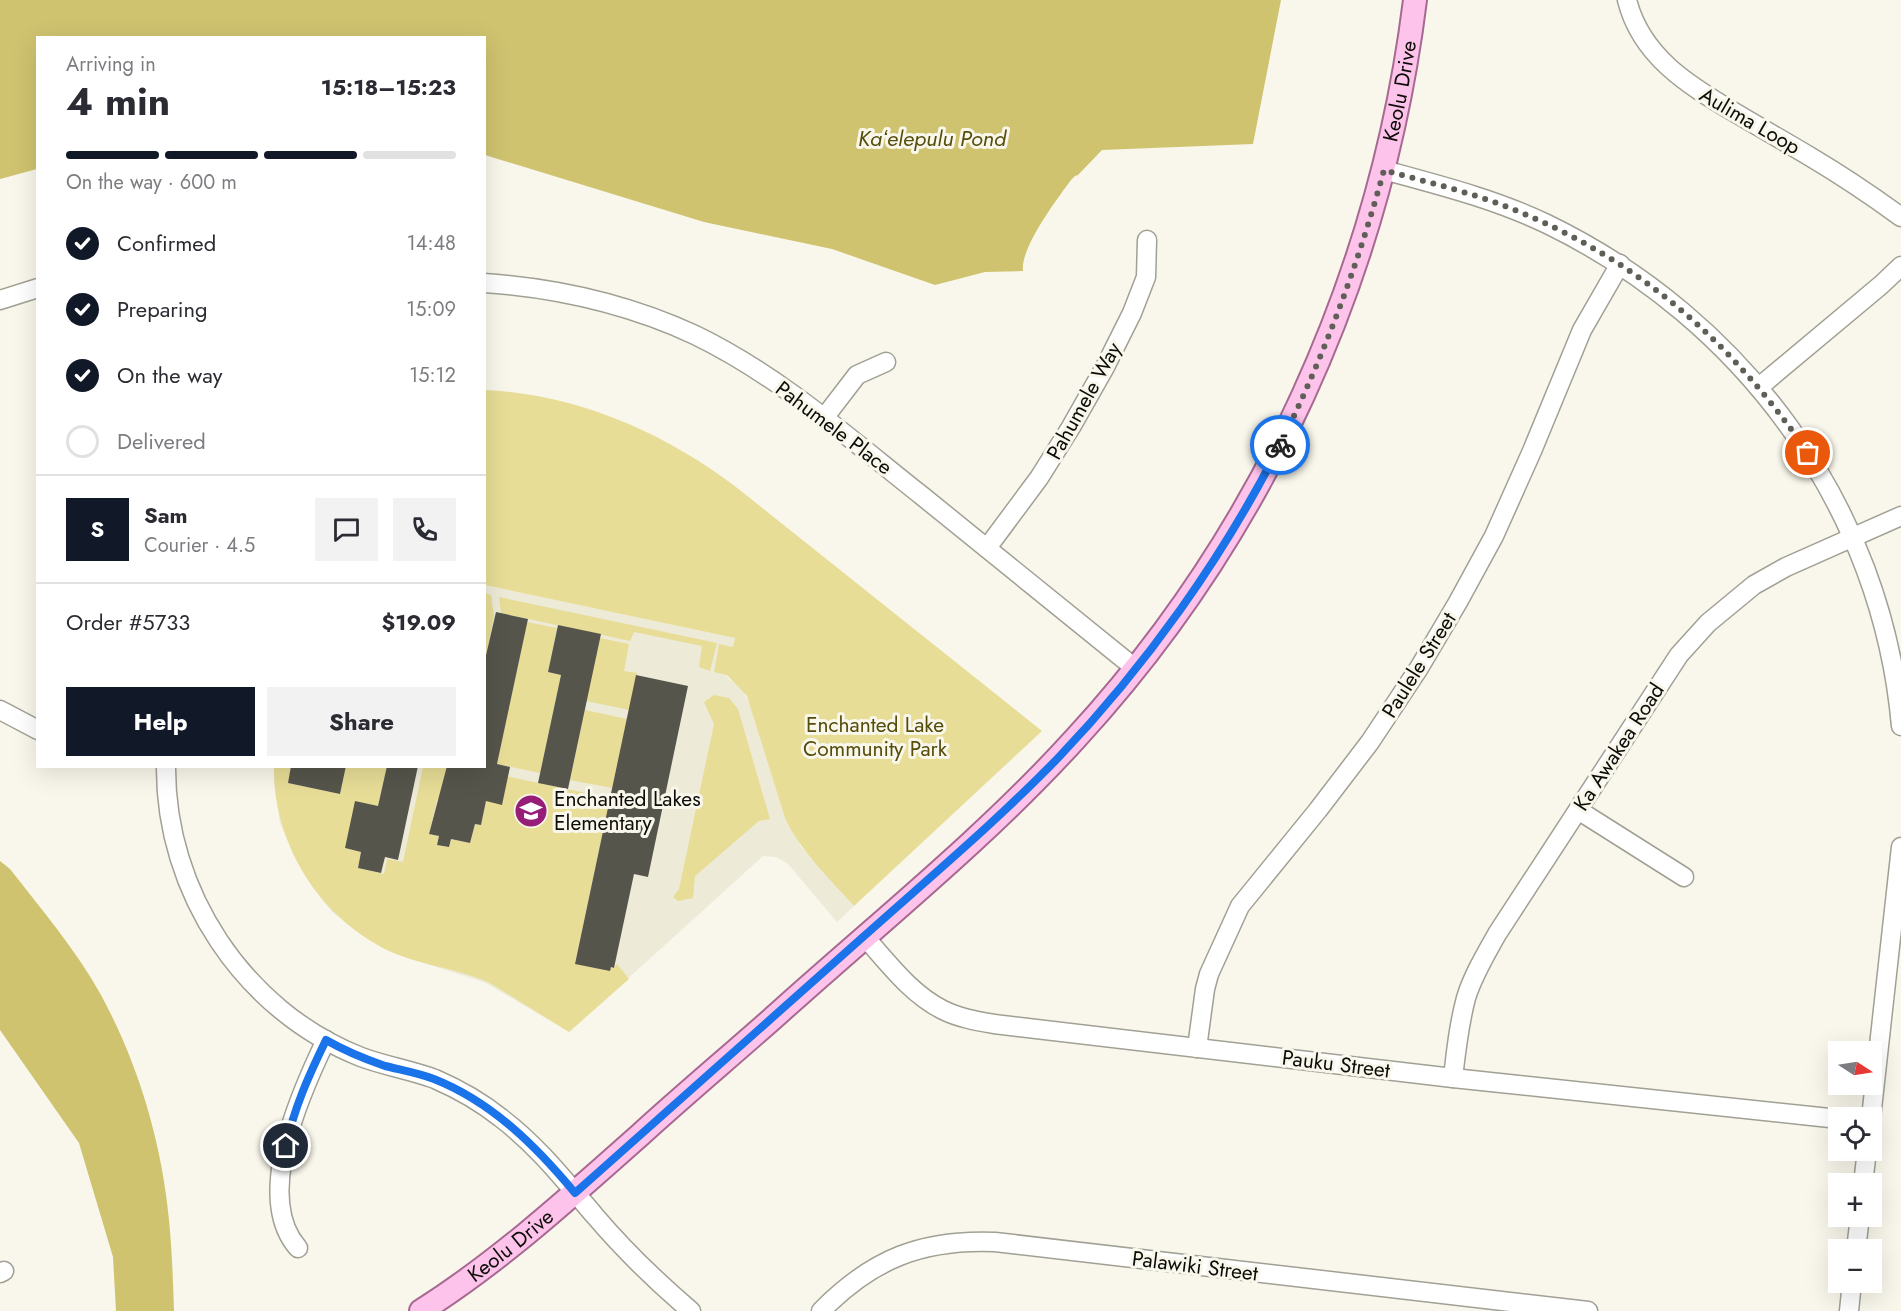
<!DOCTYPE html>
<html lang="en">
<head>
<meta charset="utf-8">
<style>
  :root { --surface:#fff; --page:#f2f2f3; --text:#2b2b33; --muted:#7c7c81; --line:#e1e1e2; --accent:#111827 }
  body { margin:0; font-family:Jost,sans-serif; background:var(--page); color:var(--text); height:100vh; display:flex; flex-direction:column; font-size:22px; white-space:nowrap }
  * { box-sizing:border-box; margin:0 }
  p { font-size:20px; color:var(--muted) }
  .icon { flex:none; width:33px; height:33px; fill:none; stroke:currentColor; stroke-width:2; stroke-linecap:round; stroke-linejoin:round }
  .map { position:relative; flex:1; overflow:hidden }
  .side { position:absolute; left:36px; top:36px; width:450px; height:732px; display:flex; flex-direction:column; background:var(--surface); border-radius:0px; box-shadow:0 6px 24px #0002 }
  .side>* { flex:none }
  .needle { width:39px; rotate:102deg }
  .buttons { position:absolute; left:1828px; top:1041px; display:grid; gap:12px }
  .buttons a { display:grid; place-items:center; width:54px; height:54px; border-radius:0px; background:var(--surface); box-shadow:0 6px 24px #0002; font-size:30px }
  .pin { position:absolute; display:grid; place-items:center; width:51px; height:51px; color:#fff; margin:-26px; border:3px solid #fff; border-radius:50%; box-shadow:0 2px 6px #0007 }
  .courier { position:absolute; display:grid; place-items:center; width:60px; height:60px; margin:-30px; border:4px solid #1a73e8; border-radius:50%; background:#fff; color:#222; box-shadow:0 2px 8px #0007 }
  .summary em { font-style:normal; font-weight:700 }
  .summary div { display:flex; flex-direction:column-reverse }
  .summary { display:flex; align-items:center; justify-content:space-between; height:102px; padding:0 30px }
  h1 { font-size:39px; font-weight:700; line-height:45px }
  .bar { display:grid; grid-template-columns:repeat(4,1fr); gap:9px 6px; align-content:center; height:72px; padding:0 30px }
  .bar i { height:8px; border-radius:4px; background:var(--line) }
  .bar .current { background:var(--accent) }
  .bar p { grid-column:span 4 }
  .line { display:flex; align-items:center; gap:15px; padding:0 30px; border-top:2px solid var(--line) }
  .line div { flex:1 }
  .round { display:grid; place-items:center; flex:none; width:63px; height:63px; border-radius:0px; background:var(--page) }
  ol { padding:0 30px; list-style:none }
  li { display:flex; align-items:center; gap:18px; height:66px }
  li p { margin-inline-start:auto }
  li .icon { padding:6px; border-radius:50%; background:var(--accent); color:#fff; stroke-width:4 }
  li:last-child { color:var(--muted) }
  li i { width:33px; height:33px; border:3px solid var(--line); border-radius:50% }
  .button { display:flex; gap:12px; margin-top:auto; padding:12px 30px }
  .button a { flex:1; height:69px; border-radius:0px; background:var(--accent); color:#fff; font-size:24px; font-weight:700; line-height:69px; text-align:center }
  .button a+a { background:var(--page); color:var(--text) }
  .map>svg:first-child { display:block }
  .built { fill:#edead8 }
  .green { fill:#e7dd97 }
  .water { fill:#cfc370 }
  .building { fill:#56554b }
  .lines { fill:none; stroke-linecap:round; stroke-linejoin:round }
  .minor-casing { stroke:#a1a094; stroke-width:21 }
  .major-casing { stroke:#a76992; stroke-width:26 }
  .minor { stroke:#fff; stroke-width:18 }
  .major { stroke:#fdc3ea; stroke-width:22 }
  .done { stroke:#5f5e57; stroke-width:6; stroke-dasharray:0 10.8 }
  .route { stroke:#1a73e8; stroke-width:8 }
  .labels { text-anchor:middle; stroke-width:6; stroke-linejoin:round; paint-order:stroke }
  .street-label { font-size:21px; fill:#0c0c08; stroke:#f9f7eb }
  .park-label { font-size:21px; fill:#544c09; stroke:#f9f7eb }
  .poi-label { font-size:21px; fill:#0c0c08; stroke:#f9f7eb; text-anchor:start }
  .water-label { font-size:22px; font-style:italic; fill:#564e0c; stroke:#f9f7eb }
</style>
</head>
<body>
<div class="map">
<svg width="1901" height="1311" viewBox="0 0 1901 1311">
  <rect width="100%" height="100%" fill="#f9f7eb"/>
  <polygon class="built" points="485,585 735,638 727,677 741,688 751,705 785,818 802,848 854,906 837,922 788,864 776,857 763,856 569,1032 486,983 396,954 363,935 332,912 313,888 296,858 280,823 274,784 274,767 484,766"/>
  <g class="green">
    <path d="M485 390C576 394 664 432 736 487L1042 731 854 906C829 878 801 852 785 818L747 696 727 675 714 672 719 644 733 647 735 638 485 585Z"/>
    <polygon points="485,593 491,595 494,616 485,661"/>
    <polygon points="499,597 717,643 710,671 699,667 702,646 634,632 630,641 501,613"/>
    <polygon points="527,622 557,628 548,672 561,675 540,773 497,764"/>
    <polygon points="600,638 629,644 624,671 637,673 629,710 586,701"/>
    <polygon points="714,695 729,698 738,709 770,819 759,821 695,876 693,898 678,901 673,897 679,889 714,724 704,702"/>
    <polygon points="585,710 627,719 612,788 570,780"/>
    <path d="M274 767H291L288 783 340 794 346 767H387L378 806 345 848 361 852 358 868 384 874 387 859 403 862 423 767H460L440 800H437L429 834 439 836 437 845 449 847 451 839 470 843 475 824 481 825 492 773 652 807 606 818 575 963 614 968 617 964 629 979 569 1032C550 1020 530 1008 511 996 502 991 493 984 483 980 455 969 424 965 396 954 322 922 273 846 274 767Z"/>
  </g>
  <g class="water">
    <path d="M0 0H1281L1253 144 1102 150 1078 175 1075 176 1071 180C1057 199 1020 248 1023 271L985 272 935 285 832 249 704 222 485 155 484 38H38L37 169 0 179Z"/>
    <path d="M0 861 10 869C42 910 76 950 101 995 138 1063 162 1143 169 1220 172 1250 173 1281 174 1311H116L113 1257 79 1143 0 1030Z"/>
  </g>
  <g class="building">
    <polygon points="496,612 528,619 497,764 510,767 502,805 486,801 481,825 475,824 470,843 451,839 449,847 437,845 439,836 429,834 447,766 484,766 484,664"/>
    <polygon points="558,625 601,634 568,789 538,783 561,675 548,672"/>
    <polygon points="636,675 688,686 648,877 634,874 614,968 611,967 610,971 575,964"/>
    <polygon points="291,766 346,766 340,794 288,783"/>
    <polygon points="387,766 418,766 398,860 385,857 381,873 358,868 361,852 345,848 355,801 378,806"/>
  </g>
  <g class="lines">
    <defs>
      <g id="minor">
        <path d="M1627 0C1641 56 1688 85 1734 112 1759 127 1784 141 1809 156 1841 175 1871 195 1901 217"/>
        <path d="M1384 170C1439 185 1495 199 1547 224 1743 319 1882 507 1901 726"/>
        <path d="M484 283C557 288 628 304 695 335 778 375 849 438 921 495 993 553 1065 611 1136 669"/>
        <polyline points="0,300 38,288"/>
        <polyline points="1759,387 1881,285 1901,266"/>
        <polyline points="824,418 857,375 886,362"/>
        <polyline points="987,548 1039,478 1071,427 1105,367 1132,313 1146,277 1147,240"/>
        <polyline points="0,710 38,730"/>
        <path d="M166 766C165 892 244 1011 361 1057 385 1066 411 1070 435 1079 458 1089 481 1102 501 1118 538 1146 565 1181 595 1216 624 1250 657 1282 691 1311"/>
        <polyline points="1578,810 1684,877"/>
        <path d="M864 936C888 963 911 994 943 1010 959 1018 977 1021 994 1024L1453 1078 1839 1119"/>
        <polyline points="1197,1048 1205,989 1209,974 1240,906 1318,810 1370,742 1419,668 1458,602 1494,536 1532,451 1582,330 1620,264"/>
        <path d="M1453 1078C1456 1051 1459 1024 1466 998 1473 975 1486 954 1497 934L1679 655 1708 623 1754 585 1786 567 1901 516"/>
        <polyline points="1871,1118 1901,847"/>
        <polyline points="1863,1184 1867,1150"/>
        <path d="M298 1248C253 1197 301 1092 326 1040"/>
        <polyline points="1856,1250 1860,1216"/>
        <polyline points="0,1273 4,1271"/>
        <path d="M821 1311C872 1259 922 1239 995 1242L1588 1311"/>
        <polyline points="1849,1311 1852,1282"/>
      </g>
      <g id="major">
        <path id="s1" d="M421 1311C500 1261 570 1197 640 1135 686 1093 734 1053 781 1011 880 922 985 838 1075 739 1263 535 1381 275 1415 0"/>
      </g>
    </defs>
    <use href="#minor" class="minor-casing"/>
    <use href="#major" class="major-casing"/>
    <use href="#minor" class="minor"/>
    <use href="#major" class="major"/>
  </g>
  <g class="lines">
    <path class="done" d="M1280 445C1324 356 1358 265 1384 170 1426 182 1470 192 1510 208 1638 259 1731 341 1808 453"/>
    <path class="route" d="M286 1146C294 1108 309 1075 326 1040 345 1051 365 1059 385 1066 401 1070 418 1073 434 1079 492 1102 536 1146 575 1193 671 1107 767 1022 863 937 929 878 996 822 1058 758 1145 667 1223 558 1280 445"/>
  </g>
  <defs>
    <symbol id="school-disc" viewBox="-11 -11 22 22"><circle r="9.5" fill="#961d78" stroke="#f9f7eb"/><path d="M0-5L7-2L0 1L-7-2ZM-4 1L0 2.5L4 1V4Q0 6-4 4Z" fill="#fff"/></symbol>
  </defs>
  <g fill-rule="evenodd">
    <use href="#school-disc" x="512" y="792" width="38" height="38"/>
  </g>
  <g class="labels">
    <g class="street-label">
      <text dy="7" stroke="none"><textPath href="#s1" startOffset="1604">Keolu Drive</textPath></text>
      <text transform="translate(1750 121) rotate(30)" y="7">Aulima Loop</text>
      <text transform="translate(1084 401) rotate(-61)" y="7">Pahumele Way</text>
      <text transform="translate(834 428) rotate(37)" y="7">Pahumele Place</text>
      <text transform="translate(1419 665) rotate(-58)" y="7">Paulele Street</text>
      <text transform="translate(1619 747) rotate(-57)" y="7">Ka Awakea Road</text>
      <text transform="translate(1336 1064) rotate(7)" y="7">Pauku Street</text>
      <text dy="7" stroke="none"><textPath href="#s1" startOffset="111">Keolu Drive</textPath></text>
      <text transform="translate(1195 1266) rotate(7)" y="7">Palawiki Street</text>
    </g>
    <g class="park-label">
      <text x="875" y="732">Enchanted Lake<tspan x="875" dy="24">Community Park</tspan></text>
    </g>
    <g class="poi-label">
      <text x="554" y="806">Enchanted Lakes<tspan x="554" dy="24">Elementary</tspan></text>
    </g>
    <g class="water-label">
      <text x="932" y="146">Kaʻelepulu Pond</text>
    </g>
  </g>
</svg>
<div class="buttons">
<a><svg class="needle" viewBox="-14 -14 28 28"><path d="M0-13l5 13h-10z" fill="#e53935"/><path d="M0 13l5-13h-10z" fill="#7c7c81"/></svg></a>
<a><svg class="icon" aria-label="locate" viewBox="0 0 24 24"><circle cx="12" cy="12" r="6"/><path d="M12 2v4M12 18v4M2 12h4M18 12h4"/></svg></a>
<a>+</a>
<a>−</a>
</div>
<div class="pin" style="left:1808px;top:453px;background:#ea580c"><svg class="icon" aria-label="bag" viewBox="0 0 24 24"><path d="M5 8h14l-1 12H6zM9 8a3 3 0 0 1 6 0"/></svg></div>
<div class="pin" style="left:286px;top:1146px;background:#1f2937"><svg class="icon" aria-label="home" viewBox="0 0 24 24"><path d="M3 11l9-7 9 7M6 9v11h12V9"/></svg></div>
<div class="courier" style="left:1280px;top:445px"><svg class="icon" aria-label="bike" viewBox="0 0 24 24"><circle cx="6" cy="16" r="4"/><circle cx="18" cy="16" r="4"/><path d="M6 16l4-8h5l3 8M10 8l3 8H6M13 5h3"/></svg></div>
<section class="side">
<div class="summary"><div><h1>4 min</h1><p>Arriving in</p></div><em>15:18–15:23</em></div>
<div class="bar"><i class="current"></i><i class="current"></i><i class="current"></i><i></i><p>On the way · 600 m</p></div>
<ol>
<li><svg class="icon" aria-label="check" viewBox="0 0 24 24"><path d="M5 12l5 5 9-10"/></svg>Confirmed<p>14:48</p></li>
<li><svg class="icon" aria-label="check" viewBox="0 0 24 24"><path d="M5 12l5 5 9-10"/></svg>Preparing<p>15:09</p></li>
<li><svg class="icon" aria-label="check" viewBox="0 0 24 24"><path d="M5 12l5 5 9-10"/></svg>On the way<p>15:12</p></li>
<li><i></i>Delivered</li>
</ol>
<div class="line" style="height:108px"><b class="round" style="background:var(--accent);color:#fff">S</b><div><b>Sam</b><p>Courier · 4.5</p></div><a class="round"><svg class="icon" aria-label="chat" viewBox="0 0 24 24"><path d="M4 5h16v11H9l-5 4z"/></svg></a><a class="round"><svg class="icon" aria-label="phone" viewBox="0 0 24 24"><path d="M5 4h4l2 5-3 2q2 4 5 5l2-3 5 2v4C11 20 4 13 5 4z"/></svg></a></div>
<div class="line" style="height:78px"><div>Order #5733</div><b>$19.09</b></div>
<div class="button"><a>Help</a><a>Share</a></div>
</section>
</div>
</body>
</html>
